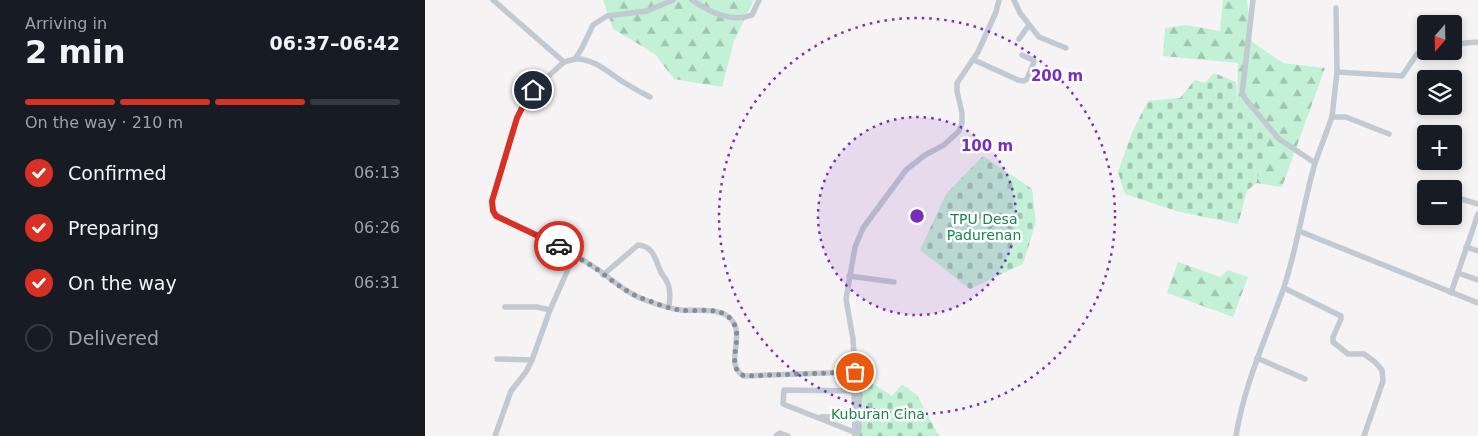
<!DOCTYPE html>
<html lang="en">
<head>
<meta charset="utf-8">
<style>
  :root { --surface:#171b24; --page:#20242c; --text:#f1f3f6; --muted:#9ea1a6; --line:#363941; --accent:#d93025 }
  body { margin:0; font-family:"DejaVu Sans",sans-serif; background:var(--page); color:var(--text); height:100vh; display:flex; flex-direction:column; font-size:19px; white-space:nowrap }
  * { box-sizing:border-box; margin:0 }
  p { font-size:16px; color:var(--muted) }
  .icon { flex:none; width:28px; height:28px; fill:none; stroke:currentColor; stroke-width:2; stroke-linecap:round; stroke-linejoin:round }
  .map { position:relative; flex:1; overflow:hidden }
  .sheet { display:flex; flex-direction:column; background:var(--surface); width:425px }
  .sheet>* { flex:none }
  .needle { width:32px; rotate:200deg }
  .tools { position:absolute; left:992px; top:15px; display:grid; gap:10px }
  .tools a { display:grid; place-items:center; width:45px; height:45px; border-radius:5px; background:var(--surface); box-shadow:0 2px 8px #0003; font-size:25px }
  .pin { position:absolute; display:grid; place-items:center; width:42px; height:42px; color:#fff; margin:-21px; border:2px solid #fff; border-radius:50%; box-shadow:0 1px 5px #0007 }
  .courier { position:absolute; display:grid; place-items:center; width:50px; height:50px; margin:-25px; border:4px solid #d93025; border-radius:50%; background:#fff; color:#222; box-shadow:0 1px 6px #0007 }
  .headline em { font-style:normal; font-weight:700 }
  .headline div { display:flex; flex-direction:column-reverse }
  .headline { display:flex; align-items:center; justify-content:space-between; height:85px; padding:0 25px }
  h1 { font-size:32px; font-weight:700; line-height:38px }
  .bar { display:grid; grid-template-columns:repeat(4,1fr); gap:8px 5px; align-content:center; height:60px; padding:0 25px }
  .bar i { height:6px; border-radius:4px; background:var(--line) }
  .bar .active { background:var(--accent) }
  .bar p { grid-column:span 4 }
  ol { padding:0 25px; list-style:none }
  li { display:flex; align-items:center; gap:15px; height:55px }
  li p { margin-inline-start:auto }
  li .icon { padding:5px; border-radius:50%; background:var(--accent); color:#fff; stroke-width:4 }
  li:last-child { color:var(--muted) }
  li i { width:28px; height:28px; border:2px solid var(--line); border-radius:50% }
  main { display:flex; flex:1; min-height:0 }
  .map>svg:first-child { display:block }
  .forest { fill:url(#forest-firs) }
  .cemetery { fill:url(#cemetery-stones) }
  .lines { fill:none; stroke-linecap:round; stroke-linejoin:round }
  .minor { stroke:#c1cad2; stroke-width:5.5 }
  .done { stroke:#868d94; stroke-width:5; stroke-dasharray:0 9 }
  .route { stroke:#d93025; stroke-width:6 }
  .ring { fill:none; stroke:#7b2cbf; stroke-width:2.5; stroke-dasharray:2.5 5 }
  .labels { text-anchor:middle; stroke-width:5; stroke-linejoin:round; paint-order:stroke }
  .park-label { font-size:14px; fill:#17864f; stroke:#fff }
  .centre { fill:#7b2cbf; stroke:#fff; stroke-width:2.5 }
  .ring-label { font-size:15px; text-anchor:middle; font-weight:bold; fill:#7b2cbf; stroke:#fff; stroke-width:5; stroke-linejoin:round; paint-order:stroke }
</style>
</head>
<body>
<main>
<section class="sheet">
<div class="headline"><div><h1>2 min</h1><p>Arriving in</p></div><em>06:37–06:42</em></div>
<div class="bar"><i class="active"></i><i class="active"></i><i class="active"></i><i></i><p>On the way · 210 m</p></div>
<ol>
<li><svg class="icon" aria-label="check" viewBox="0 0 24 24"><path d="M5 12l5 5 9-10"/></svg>Confirmed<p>06:13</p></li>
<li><svg class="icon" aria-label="check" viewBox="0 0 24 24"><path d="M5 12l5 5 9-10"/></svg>Preparing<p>06:26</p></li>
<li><svg class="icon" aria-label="check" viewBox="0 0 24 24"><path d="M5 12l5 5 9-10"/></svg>On the way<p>06:31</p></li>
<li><i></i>Delivered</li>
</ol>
</section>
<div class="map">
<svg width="1053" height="436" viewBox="0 0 1053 436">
  <defs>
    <pattern id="forest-firs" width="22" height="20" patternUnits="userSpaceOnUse" patternTransform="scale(1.25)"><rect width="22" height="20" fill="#c3f1d5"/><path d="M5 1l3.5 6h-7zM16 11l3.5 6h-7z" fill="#a0c6b0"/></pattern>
    <pattern id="cemetery-stones" width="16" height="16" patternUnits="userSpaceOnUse" patternTransform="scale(1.25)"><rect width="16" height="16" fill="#c3f1d5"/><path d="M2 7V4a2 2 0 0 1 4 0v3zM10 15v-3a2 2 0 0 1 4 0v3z" fill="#a0c6b0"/></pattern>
  </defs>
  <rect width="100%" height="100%" fill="#f5f3f3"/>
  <g class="forest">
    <polygon points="178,0 329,0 309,41 297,87 249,79 230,54 188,29"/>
    <polygon points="798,0 822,0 827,42 858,63 900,68 857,187 831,183 844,136 812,104 813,63 738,56 740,28 761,25 795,31"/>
    <polygon points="753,262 795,277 803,270 823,277 808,317 742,293"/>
  </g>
  <g class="cemetery">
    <polygon points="789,73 811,82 812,104 844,136 831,183 822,191 813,224 751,211 700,194 693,172 708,130 723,101 755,98 770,80 780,83"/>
    <polygon points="558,156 607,189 611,222 598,264 545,289 495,250 521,194"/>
    <polygon points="430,372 467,396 477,384 492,395 514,436 431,436"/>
  </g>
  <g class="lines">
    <g class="minor">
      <polyline points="68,0 139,62"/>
      <path d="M248 0 222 11 182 16 168 25 157 48 150 59 139 62 108 90 102 98 92 117 67 201C68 211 69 214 78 219 111 233 142 249 172 269 188 280 201 293 220 300 231 304 245 309 256 310 270 311 290 308 301 315 326 331 296 364 319 376L430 372"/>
      <path d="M267 0C284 12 306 23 327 15L334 0"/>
      <polyline points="589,0 595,13 614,37 641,48"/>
      <polyline points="594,39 604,25"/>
      <polyline points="1029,44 1053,42"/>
      <path d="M150 59C169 58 185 74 200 83 208 88 217 93 225 97"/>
      <polyline points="549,60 593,80 599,81 602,79 609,62 608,60 597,55"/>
      <polyline points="912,72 977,76 992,54 1001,48"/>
      <polyline points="907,117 921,117 964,134"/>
      <polyline points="890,163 907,117 912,72 911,8"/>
      <polyline points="1030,197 1053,204"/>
      <polyline points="874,231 1053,303"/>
      <polyline points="1041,247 1053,251"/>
      <polyline points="1033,273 1053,280"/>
      <path d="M178 275 213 245C228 246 230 258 235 270 236 274 239 276 241 280 246 288 245 298 244 307"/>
      <polyline points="424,276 469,282"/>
      <polyline points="859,288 916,316 916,319 908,337 908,342 923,354 939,354 950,362 957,370 958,381 939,436"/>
      <polyline points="1026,293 1053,214"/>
      <polyline points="80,307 112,307 125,310"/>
      <polyline points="832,358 880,379"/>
      <polyline points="72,359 107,360"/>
      <polyline points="396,417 429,417"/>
      <polyline points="429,432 358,404 359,390 429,391 430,436"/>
      <polyline points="70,436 86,391 101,372 107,360 125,310 149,256"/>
      <polyline points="351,436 355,433 363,436"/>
      <polyline points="431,436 434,429 434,381 430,372 428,339 421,299 430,247 438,228 481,170 500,155 519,145 534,131 537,123 537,113 532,91 532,83 553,52 571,12 574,0"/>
      <path d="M811 436C819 385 841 338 858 290 872 249 878 205 890 163L854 139 822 101 817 94 828 0"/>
    </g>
  </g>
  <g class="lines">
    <path class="done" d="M134 246C146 254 160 261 173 270 189 282 203 294 222 300 233 304 244 309 255 310 269 312 289 307 301 315 326 331 296 365 319 376L430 372"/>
    <polyline class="route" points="108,90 102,98 92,118 67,201 68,211 71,216 134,246"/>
  </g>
  <circle cx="492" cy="216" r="99" fill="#7b2cbf" fill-opacity=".12"/>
  <g class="ring">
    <circle cx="492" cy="216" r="99"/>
    <circle cx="492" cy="216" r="198"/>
  </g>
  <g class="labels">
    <g class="park-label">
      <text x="559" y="224">TPU Desa<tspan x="559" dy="16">Padurenan</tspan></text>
      <text x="453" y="419">Kuburan Cina</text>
    </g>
  </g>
  <circle cx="492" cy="216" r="8" class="centre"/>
  <g class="ring-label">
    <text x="632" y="81">200 m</text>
    <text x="562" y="151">100 m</text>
  </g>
</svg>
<div class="tools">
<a><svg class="needle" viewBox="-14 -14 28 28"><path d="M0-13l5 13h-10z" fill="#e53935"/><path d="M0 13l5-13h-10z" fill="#9ea1a6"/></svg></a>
<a><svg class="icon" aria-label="layers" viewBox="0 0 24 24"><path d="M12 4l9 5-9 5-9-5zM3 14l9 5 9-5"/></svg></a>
<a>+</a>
<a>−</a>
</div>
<div class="pin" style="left:430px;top:372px;background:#ea580c"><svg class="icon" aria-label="bag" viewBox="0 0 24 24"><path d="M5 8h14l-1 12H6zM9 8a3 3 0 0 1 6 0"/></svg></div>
<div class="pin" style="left:108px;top:90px;background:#1f2937"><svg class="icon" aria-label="home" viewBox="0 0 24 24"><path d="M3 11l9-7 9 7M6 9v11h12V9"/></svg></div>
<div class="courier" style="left:134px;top:246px"><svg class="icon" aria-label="car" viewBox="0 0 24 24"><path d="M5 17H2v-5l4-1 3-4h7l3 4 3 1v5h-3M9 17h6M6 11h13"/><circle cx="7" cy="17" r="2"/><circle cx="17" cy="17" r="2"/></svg></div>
</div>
</main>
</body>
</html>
